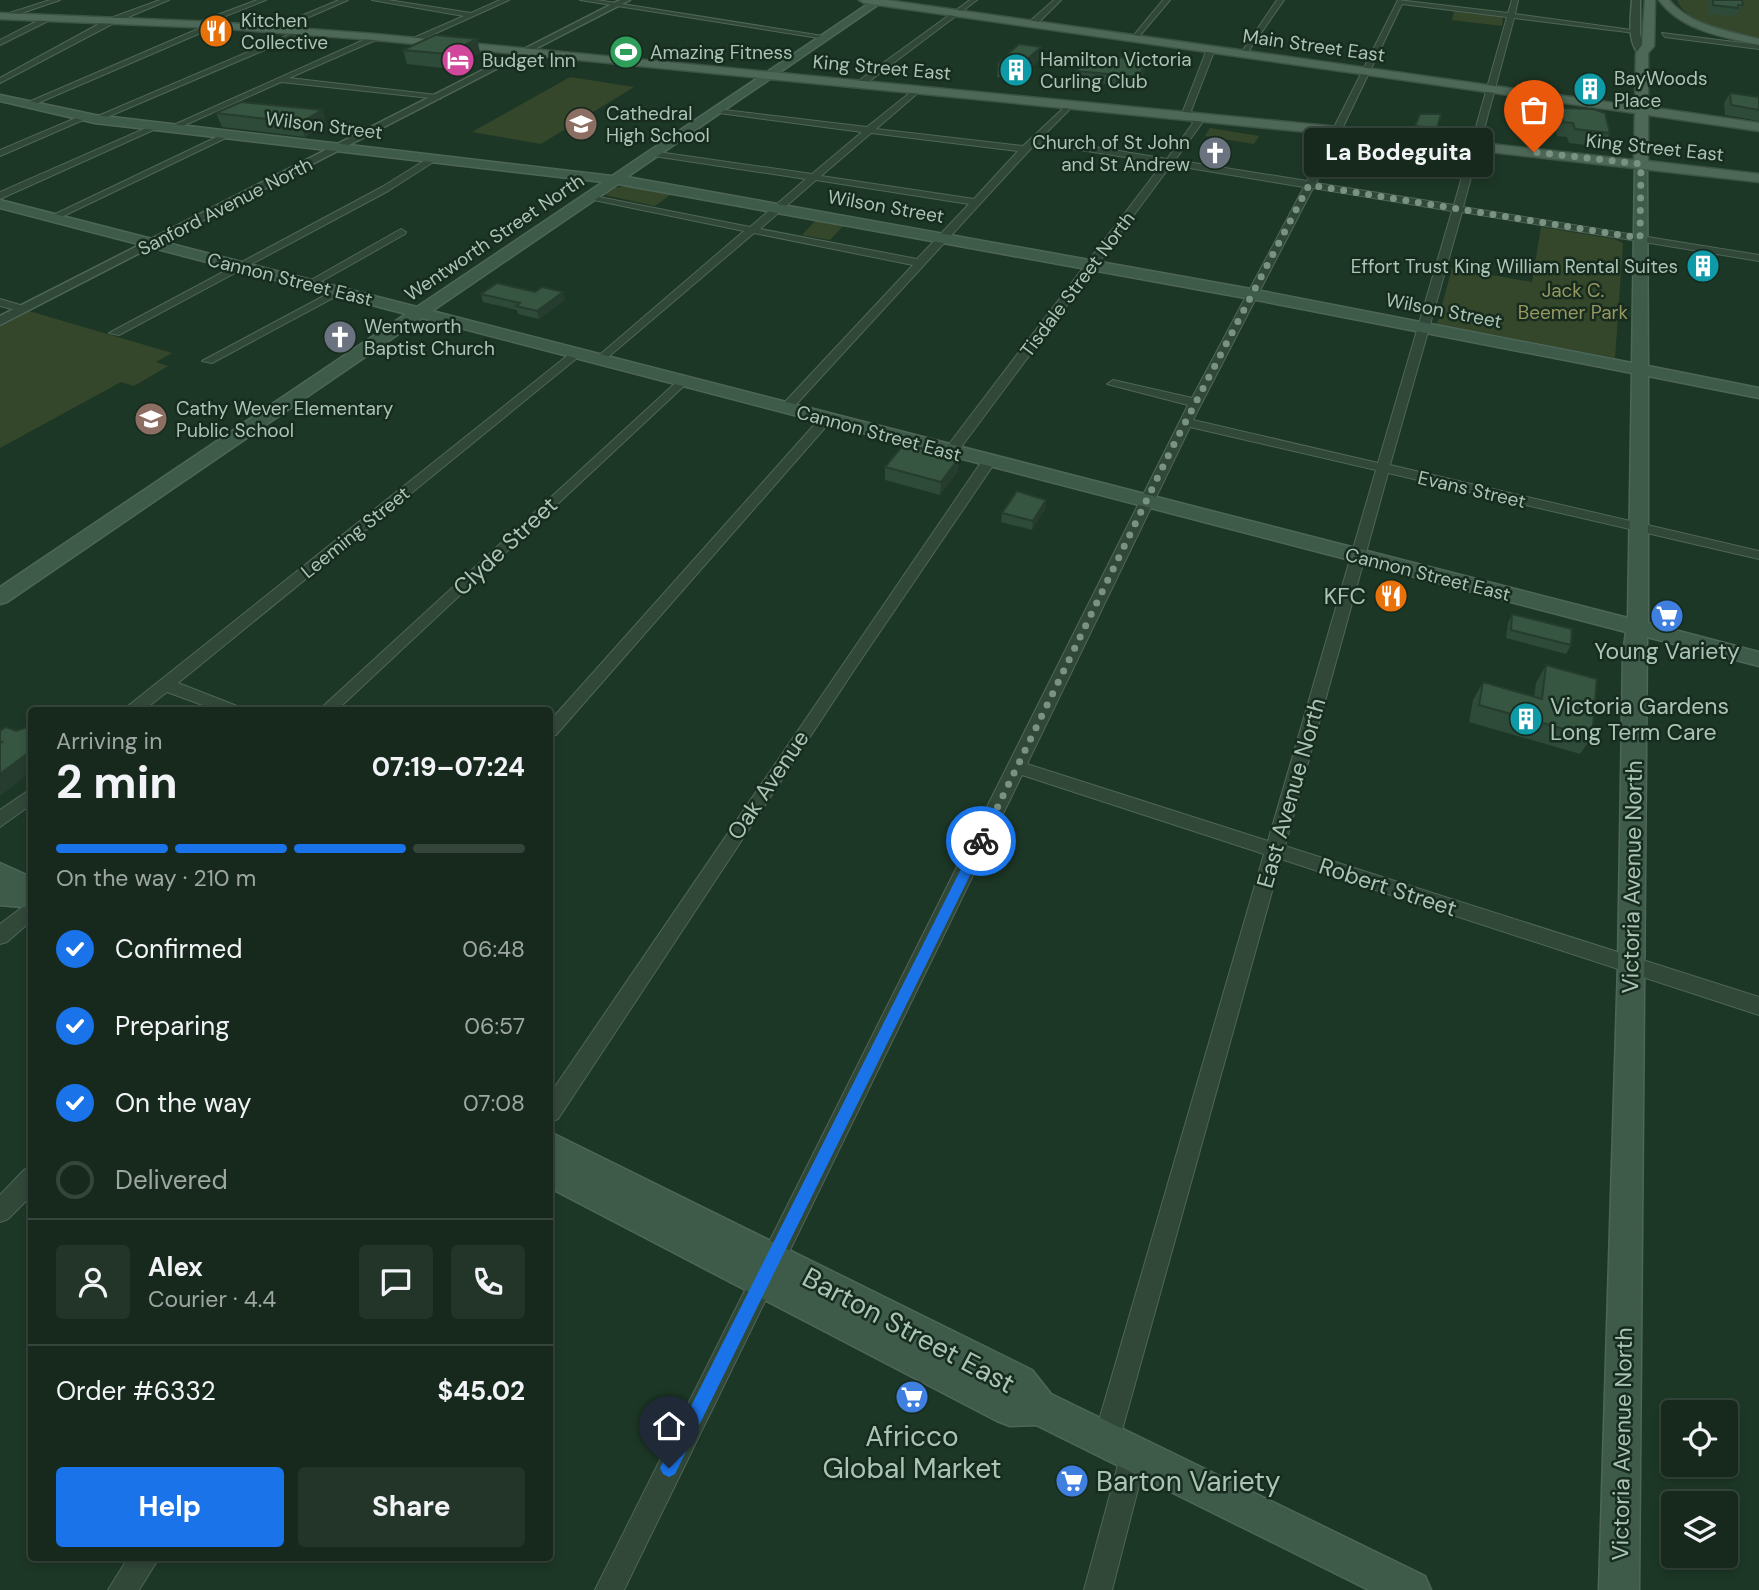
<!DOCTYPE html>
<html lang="en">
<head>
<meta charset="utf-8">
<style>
  :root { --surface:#16291c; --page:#233529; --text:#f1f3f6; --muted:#9ea6a3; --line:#35453b; --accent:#1a73e8 }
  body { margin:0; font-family:"DM Sans",sans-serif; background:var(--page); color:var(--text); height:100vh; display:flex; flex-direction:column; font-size:26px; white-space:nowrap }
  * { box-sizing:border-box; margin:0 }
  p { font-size:23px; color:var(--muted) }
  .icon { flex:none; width:38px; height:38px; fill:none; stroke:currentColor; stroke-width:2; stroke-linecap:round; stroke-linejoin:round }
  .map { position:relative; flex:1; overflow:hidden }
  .details { position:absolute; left:28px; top:707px; width:525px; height:854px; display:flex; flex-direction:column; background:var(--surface); border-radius:7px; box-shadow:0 4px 10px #0003,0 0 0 2px var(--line) }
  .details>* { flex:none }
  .controls { position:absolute; left:1661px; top:1400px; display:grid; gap:14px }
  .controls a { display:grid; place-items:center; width:77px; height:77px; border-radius:7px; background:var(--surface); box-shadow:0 4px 10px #0003,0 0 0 2px var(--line); font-size:35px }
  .pin { position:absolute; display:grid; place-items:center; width:60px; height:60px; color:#fff; margin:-72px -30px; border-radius:50% 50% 50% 0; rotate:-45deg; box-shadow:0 0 7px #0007 }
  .pin .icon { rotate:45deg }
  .courier { position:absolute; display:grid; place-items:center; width:70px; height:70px; margin:-35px; border:5px solid #1a73e8; border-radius:50%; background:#fff; color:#222; box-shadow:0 2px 9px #0007 }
  .bubble { position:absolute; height:49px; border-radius:7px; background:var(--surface); box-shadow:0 4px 10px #0003,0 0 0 2px var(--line); font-size:23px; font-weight:700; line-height:49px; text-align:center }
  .head em { font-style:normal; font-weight:700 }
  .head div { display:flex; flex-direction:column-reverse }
  .head { display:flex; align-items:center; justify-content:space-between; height:119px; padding:0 28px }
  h1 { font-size:46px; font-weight:700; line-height:52px }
  .bar { display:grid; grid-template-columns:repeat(4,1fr); gap:10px 7px; align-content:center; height:84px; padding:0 28px }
  .bar i { height:9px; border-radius:5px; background:var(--line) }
  .bar .active { background:var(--accent) }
  .bar p { grid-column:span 4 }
  .line { display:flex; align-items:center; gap:18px; padding:0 28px; border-top:2px solid var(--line) }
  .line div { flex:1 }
  .round { display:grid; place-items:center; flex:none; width:74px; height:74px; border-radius:7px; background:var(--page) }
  ol { padding:0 28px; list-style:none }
  li { display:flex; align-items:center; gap:21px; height:77px }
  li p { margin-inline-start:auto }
  li .icon { padding:7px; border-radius:50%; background:var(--accent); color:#fff; stroke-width:4 }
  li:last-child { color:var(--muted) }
  li i { width:38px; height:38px; border:4px solid var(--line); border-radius:50% }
  .action { display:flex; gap:14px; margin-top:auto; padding:14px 28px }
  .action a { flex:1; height:80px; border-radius:7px; background:var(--accent); color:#fff; font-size:28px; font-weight:700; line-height:80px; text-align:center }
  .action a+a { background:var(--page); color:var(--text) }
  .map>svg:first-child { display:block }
  .green { fill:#35472a }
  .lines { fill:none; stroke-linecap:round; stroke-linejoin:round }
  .minor-casing { stroke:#4e6657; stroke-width:2 }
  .tertiary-casing { stroke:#4e6657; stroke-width:3 }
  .secondary-casing { stroke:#4e6657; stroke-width:3 }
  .primary-casing { stroke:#3d5445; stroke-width:3 }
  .minor { fill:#314839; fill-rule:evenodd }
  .tertiary { fill:#314839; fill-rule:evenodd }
  .secondary { fill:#3e5b4a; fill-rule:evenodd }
  .primary { fill:#4e6857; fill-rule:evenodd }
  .wall { fill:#2e4a38 }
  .shaded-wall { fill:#263c2e }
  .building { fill:#365641; stroke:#263c2e; stroke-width:2 }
  .route { fill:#1a73e8 }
  .done { stroke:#799383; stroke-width:7; stroke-dasharray:0 12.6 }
  .labels { text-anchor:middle; stroke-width:5; stroke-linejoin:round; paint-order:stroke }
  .far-poi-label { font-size:19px; fill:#aac5b5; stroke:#172c1e; text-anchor:start }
  .far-street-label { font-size:19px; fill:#aac5b5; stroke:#172c1e }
  .far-park-label { font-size:19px; fill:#979761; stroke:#172c1e }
  .street-label { font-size:23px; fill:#aac5b5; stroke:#172c1e }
  .poi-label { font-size:23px; fill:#aac5b5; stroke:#172c1e; text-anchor:end }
  .near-street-label { font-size:28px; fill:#aac5b5; stroke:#172c1e }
  .near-poi-label { font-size:28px; fill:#aac5b5; stroke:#172c1e }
</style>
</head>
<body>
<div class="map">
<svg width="1759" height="1590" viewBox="0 0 1759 1590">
  <rect width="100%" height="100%" fill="#1d3726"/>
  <g class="green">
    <path d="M1677 0H1759V38C1736 32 1685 24 1677 0Z"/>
    <polygon points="1454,11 1503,17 1502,26 1452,20"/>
    <polygon points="570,77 634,87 541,144 472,132"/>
    <polygon points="1210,128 1259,136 1254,144 1205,136"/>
    <polygon points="627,186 671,194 655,206 605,195 614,188"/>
    <polygon points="816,220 844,225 830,240 802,235"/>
    <polygon points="1541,227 1614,239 1623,243 1615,358 1437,324 1452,268 1532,282"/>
    <polygon points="29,311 172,353 156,362 168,366 134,386 121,382 0,448 0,327"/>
  </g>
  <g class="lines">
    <defs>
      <g id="minor">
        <polygon points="50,0 60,0 7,18 0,16"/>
        <polygon points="160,0 169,0 114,23 0,83 0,78 108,19"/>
        <polygon points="257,0 266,0 203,25 196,23"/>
        <polygon points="339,0 348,0 277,31 270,29"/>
        <polygon points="372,0 388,0 471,13 500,0 509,0 414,43 411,39 464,16"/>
        <polygon points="580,0 597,0 829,37 825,39"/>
        <polygon points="970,0 977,0 863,86 857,86 857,82"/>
        <polygon points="1054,0 1061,0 1035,26 1029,26 1029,22"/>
        <polygon points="1163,0 1170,0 1136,40 1130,40"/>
        <polygon points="1277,0 1284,0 1245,56 1239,56"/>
        <path d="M1398 0 1508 13 1512 0H1518L1515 14 1639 31 1635 33 1514 18 1463 207 1759 255V261L1462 212 1390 465 1759 551V559L1388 473 1285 846 1759 997V1015L1281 859 1119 1441 1115 1450 1106 1454 1097 1450 1093 1441 1264 854 1022 775 624 1590H595L1188 405 1107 384 1113 380 1192 398 1304 187 1171 165 956 454H946V448L1163 163 1036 143 790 411 786 412 780 408 782 405 913 265 754 233 600 364 594 360 596 358 744 231 584 198 589 195 750 227 806 179 654 156 651 155V151L812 174 862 132 712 112 716 109 867 127 916 88 919 92 876 129 1023 146 1070 102 1073 106 1041 138 1167 159 1193 123 1183 111 1207 49 1211 47 1215 49 1191 111 1202 123 1175 160 1307 181ZM1402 4 1507 17 1454 205 1316 183ZM871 133 1018 151 974 199 821 176ZM816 180 969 204 917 259 760 229ZM1313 188 1452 211 1378 463 1193 420ZM1190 427 1376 470 1268 841 1027 764Z"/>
        <polygon points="47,16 54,18 0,45 0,40"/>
        <polygon points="212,23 219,25 31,106 24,104"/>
        <polygon points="302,29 309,31 98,121 91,119"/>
        <polygon points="1662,33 1759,45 1759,49 1665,37"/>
        <polygon points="375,35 378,39 289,78 437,95 440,99 281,82 174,130 167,128"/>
        <polygon points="83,115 90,117 0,156 0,150"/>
        <polygon points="153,125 160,127 0,199 0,192"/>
        <polygon points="225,133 232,135 55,220 47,218"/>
        <polygon points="430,157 438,159 388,191 119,335 109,333 382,187"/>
        <polygon points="401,229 406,232 405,234 313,286 304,284"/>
        <polygon points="335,290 344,292 212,363 202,361"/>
        <polygon points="0,299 27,307 29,309 23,312 0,306"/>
        <polygon points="572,352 582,354 178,683 237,706 239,710 216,710 167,692 144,710 126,710 128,706"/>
        <polygon points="682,377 686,378 686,384 337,710 319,710"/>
        <polygon points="826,415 830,416 830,422 556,735 550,737 550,721 822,416"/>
        <polygon points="989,457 996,461 856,667 558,1119 550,1122 550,1094 984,458"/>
        <polygon points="32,788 32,804 0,827 0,810"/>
        <polygon points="32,900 32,920 7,942 0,944 0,924"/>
        <polygon points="32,1167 32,1195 8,1219 0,1222 0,1195 24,1170"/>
        <polygon points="1134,1441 1143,1445 1147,1454 1112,1590 1084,1590 1121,1454 1125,1445"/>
        <polygon points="128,1558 159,1558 139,1590 108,1590"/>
      </g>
      <g id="tertiary">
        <polygon points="620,0 630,0 0,325 0,316"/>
        <path d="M1632 0H1640V34L1647 53 1642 56C1626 46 1631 17 1632 0Z"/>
      </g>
      <g id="secondary">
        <path d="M874 0H885L627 177 1251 289 1632 363 1635 164 1641 160 1647 164 1648 366 1759 388V398L1648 376V623L1759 652V666L1647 637 1639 1590H1599L1618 965 1623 654 1626 632 422 318 7 602 0 604V587L406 314 0 208V200L417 307 603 182 95 123 0 101V95L95 115 612 176ZM618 184 1251 299 1632 373 1628 618 432 311Z"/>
        <polygon points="0,863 31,877 32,908 0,905"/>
        <polygon points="550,1132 1032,1370 1051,1394 1425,1576 1431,1590 1369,1590 1036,1425 1010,1426 997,1421 550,1188"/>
      </g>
      <g id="primary">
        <polygon points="859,0 886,0 1635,106 1636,53 1642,45 1645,0 1655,0 1654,46 1648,53 1648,107 1759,123 1759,131 1648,115 1648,161 1759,174 1759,182 1329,134 375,40 215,28 0,19 0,13 215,22 375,34 1329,126 1634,160 1635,113 864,3"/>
        <path d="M1659 0H1669C1690 26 1729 31 1759 39V45C1724 37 1682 31 1659 0Z"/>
      </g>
    </defs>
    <use href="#minor" class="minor-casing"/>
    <use href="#tertiary" class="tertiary-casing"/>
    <use href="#secondary" class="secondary-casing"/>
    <use href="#primary" class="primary-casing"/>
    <use href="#minor" class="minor"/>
    <use href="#tertiary" class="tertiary"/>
    <use href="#secondary" class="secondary"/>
    <use href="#primary" class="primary"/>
  </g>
  <g class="wall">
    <polygon points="1708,0 1742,0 1743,5 1738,14 1735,14 1734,17 1709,14"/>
    <polygon points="477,39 480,53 451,69 407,64 403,50"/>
    <polygon points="1041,47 1039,60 1019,80 997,77 998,63"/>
    <polygon points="1076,71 1145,71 1138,87 1075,81"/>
    <polygon points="1730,93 1759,97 1759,121 1725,115 1724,103"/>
    <polygon points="1560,108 1610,133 1604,147 1569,143 1567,137 1557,136 1554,122"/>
    <polygon points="322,110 326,124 305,137 222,127 216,113"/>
    <polygon points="1441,114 1434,135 1413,133 1415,126"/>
    <polygon points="1434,137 1427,157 1404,154 1407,143"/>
    <polygon points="481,294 565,300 539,319 518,314 517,310 483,302"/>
    <polygon points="885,467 958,471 940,495 885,480"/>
    <polygon points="1046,500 1045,509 1032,530 1001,522 1002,513"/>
    <polygon points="1512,614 1571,645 1566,654 1506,638 1508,623"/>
    <polygon points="1546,665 1592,737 1580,754 1469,722 1473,700 1483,682 1534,697 1536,683"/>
  </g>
  <g class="shaded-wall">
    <polygon points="477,39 480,53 451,69 447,54"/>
    <polygon points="1041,47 1039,60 1019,80 1020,66"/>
    <polygon points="1146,61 1145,71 1138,87 1139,77"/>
    <polygon points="322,110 326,124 305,137 300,123"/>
    <polygon points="563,292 565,300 539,319 537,311"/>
    <polygon points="959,458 958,471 940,495 941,482"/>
    <polygon points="1046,500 1045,509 1032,530 1033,521"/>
    <polygon points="32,750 32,771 0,796 0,774"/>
  </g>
  <g class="building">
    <polygon points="1713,0 1742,0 1743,5 1738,5 1738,8 1713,5"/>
    <polygon points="435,35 477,39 447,54 403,50"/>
    <polygon points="1019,44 1041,47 1020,66 998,63"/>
    <polygon points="1095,54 1146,61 1139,77 1076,71"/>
    <polygon points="1730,93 1759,97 1759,110 1731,105"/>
    <polygon points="241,102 322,110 300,123 216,113"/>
    <polygon points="1560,108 1593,109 1605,113 1610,133 1575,129 1573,123 1563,122"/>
    <polygon points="1420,114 1441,114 1437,128 1415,126"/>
    <polygon points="1411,135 1434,137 1431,146 1407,143"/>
    <polygon points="497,283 535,292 542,287 563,292 537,311 516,306 520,303 481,294"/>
    <polygon points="904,444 959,458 941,482 885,467"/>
    <polygon points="1017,491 1046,500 1033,521 1002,513"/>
    <polygon points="1512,614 1572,629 1571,645 1511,630"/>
    <polygon points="1546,665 1597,679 1592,737 1479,705 1483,682 1542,699"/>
    <polygon points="30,726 32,726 32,750 0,774 0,743 2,742 0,741 0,731 6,727 16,731"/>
  </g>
  <polygon class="route" points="981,837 987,841 675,1474 669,1477 663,1474 660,1468 663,1462 975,841"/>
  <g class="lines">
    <polyline class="done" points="981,841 1172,448 1309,185 1640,238 1641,164 1534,152"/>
  </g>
  <defs>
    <symbol id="restaurant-disc" viewBox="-11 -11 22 22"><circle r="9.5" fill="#e8710a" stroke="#172c1e"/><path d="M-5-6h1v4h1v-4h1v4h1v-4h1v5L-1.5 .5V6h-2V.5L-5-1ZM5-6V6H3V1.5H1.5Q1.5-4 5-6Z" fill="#fff"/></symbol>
    <symbol id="stadium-disc" viewBox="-11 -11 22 22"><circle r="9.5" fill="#2e9e5b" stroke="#172c1e"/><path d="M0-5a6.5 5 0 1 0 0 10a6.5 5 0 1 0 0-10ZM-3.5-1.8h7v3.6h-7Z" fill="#fff"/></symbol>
    <symbol id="hotel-disc" viewBox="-11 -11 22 22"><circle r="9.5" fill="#d1479c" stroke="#172c1e"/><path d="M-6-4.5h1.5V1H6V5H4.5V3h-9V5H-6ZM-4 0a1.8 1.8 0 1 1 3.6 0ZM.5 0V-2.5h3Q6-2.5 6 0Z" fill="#fff"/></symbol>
    <symbol id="building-disc" viewBox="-11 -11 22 22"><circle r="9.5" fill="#0f9aa8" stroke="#172c1e"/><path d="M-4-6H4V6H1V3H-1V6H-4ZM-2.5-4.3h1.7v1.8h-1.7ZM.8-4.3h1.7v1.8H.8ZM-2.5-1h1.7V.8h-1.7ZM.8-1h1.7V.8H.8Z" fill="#fff"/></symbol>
    <symbol id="school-disc" viewBox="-11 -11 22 22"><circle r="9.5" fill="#8d6e63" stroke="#172c1e"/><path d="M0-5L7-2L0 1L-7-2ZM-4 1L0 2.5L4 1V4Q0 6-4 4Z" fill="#fff"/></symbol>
    <symbol id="church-disc" viewBox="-11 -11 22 22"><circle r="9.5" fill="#6b7280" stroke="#172c1e"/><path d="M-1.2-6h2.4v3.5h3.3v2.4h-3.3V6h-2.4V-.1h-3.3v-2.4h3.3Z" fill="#fff"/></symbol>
    <symbol id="supermarket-disc" viewBox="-11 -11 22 22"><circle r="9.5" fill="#3f7fe0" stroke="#172c1e"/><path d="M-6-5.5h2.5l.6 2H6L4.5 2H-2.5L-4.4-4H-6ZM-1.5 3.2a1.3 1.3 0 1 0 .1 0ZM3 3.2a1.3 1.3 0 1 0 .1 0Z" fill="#fff"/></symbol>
  </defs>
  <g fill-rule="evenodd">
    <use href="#restaurant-disc" x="197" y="12" width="38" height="38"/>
    <use href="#stadium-disc" x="607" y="33" width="38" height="38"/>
    <use href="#hotel-disc" x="439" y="41" width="38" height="38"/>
    <use href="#building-disc" x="997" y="51" width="38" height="38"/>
    <use href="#building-disc" x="1571" y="70" width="38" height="38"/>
    <use href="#school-disc" x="562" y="105" width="38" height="38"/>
    <use href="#church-disc" x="1196" y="134" width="38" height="38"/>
    <use href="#building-disc" x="1684" y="247" width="38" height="38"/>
    <use href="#church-disc" x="321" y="318" width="38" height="38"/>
    <use href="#school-disc" x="132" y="400" width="38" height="38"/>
    <use href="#restaurant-disc" x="1372" y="577" width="38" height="38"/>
    <use href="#supermarket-disc" x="1648" y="597" width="38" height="38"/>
    <use href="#building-disc" x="1507" y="700" width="38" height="38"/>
    <use href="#supermarket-disc" x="893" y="1378" width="38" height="38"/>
    <use href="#supermarket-disc" x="1053" y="1462" width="38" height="38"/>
  </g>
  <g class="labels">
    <g class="far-poi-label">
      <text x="241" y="27">Kitchen<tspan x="241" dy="22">Collective</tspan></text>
      <text x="650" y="59">Amazing Fitness</text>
      <text x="1040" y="66">Hamilton Victoria<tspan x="1040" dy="22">Curling Club</tspan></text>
      <text x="482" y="67">Budget Inn</text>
      <text x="1614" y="85">BayWoods<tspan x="1614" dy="22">Place</tspan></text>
      <text x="606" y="120">Cathedral<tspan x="606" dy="22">High School</tspan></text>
      <text x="1190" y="149" text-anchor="end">Church of St John<tspan x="1190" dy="22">and St Andrew</tspan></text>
      <text x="1678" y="273" text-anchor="end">Effort Trust King William Rental Suites</text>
      <text x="364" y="333">Wentworth<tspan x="364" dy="22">Baptist Church</tspan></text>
      <text x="176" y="415">Cathy Wever Elementary<tspan x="176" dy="22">Public School</tspan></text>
    </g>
    <g class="far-street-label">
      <text transform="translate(1314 45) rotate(8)" y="7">Main Street East</text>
      <text transform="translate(882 67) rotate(5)" y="7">King Street East</text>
      <text transform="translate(324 125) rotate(7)" y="7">Wilson Street</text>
      <text transform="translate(1655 147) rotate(6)" y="7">King Street East</text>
      <text transform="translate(225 206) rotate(-27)" y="7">Sanford Avenue North</text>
      <text transform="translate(886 206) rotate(10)" y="7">Wilson Street</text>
      <text transform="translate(494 237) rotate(-34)" y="7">Wentworth Street North</text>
      <text transform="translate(290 279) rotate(14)" y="7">Cannon Street East</text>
      <text transform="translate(1077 284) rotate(-53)" y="7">Tisdale Street North</text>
      <text transform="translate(1444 310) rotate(11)" y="7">Wilson Street</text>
      <text transform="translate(879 433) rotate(15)" y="7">Cannon Street East</text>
      <text transform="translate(1472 489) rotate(13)" y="7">Evans Street</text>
      <text transform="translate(355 532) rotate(-39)" y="7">Leeming Street</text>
      <text transform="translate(1428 574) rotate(14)" y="7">Cannon Street East</text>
    </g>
    <g class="far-park-label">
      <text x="1573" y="297">Jack C.<tspan x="1573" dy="22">Beemer Park</tspan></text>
    </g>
    <g class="street-label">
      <text transform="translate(505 546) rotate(-43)" y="8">Clyde Street</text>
      <text transform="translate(768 785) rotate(-56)" y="8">Oak Avenue</text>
      <text transform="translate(1291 793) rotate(-74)" y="8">East Avenue North</text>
      <text transform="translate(1632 877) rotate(-89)" y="8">Victoria Avenue North</text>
      <text transform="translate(1388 887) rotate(18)" y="8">Robert Street</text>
      <text transform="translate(1622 1444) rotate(-89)" y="8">Victoria Avenue North</text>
    </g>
    <g class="poi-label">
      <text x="1366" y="604">KFC</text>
      <text x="1667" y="659" text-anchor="middle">Young Variety</text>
      <text x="1550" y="714" text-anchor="start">Victoria Gardens<tspan x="1550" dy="26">Long Term Care</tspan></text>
    </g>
    <g class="near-street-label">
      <text transform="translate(909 1330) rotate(28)" y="10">Barton Street East</text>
    </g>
    <g class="near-poi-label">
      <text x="912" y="1446">Africco<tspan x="912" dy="32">Global Market</tspan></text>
      <text x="1096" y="1491" text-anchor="start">Barton Variety</text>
    </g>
  </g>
</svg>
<div class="controls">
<a><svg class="icon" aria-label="locate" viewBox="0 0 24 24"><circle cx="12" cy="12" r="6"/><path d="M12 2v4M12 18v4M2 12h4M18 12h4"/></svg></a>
<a><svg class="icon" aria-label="layers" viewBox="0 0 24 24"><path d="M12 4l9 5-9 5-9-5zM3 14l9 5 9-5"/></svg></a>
</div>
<div class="pin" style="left:1534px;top:152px;background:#ea580c"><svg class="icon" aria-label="bag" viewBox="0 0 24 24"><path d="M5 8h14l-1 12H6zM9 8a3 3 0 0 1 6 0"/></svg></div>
<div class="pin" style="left:669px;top:1468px;background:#1f2937"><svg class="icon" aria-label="home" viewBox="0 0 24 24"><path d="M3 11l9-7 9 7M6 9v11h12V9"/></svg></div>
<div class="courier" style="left:981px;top:841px"><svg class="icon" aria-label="bike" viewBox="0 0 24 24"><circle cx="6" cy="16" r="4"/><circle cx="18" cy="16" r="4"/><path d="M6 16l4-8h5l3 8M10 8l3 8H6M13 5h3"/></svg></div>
<div class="bubble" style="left:1304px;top:128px;width:189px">La Bodeguita</div>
<section class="details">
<div class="head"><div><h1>2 min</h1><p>Arriving in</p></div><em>07:19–07:24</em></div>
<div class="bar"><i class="active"></i><i class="active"></i><i class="active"></i><i></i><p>On the way · 210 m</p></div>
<ol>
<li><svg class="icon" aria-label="check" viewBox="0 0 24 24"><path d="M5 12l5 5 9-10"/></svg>Confirmed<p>06:48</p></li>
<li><svg class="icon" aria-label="check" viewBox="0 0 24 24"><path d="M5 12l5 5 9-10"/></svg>Preparing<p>06:57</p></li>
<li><svg class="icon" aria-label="check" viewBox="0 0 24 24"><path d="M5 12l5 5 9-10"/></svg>On the way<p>07:08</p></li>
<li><i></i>Delivered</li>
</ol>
<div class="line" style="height:126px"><a class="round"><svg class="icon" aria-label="person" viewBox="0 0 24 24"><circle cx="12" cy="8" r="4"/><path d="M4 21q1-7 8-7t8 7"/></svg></a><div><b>Alex</b><p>Courier · 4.4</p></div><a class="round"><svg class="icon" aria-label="chat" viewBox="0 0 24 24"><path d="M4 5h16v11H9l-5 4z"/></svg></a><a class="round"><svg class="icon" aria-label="phone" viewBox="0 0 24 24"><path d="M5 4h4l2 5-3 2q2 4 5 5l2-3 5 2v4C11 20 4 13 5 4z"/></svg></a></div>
<div class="line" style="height:91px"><div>Order #6332</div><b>$45.02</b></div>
<div class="action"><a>Help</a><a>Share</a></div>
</section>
</div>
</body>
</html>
